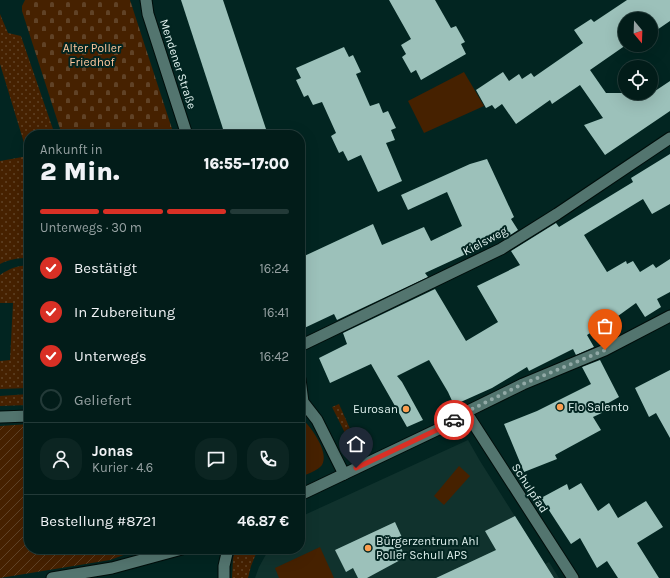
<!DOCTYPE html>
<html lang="de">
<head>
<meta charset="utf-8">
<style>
  :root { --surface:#021c19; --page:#0c2522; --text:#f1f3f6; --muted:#96a1a2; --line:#233a38; --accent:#d93025 }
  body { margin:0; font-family:Karla,sans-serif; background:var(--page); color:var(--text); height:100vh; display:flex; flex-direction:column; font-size:15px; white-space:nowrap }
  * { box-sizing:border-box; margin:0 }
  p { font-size:13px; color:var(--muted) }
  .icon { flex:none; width:22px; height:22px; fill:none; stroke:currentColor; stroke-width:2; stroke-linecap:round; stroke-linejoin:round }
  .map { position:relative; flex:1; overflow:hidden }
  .panel { position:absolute; left:24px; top:130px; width:281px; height:424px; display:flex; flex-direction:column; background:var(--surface); border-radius:16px; box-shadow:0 4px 16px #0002,0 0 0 1px var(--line) }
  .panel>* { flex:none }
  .needle { width:26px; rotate:161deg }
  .buttons { position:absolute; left:618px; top:12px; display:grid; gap:8px }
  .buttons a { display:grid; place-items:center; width:40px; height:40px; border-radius:50%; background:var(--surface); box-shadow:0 4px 16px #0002,0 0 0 1px var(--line); font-size:20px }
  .pin { position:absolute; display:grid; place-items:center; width:34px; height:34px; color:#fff; margin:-41px -17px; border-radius:50% 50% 50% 0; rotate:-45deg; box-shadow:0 0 4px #0007 }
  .pin .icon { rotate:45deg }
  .courier { position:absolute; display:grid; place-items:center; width:40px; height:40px; margin:-20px; border:3px solid #d93025; border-radius:50%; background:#fff; color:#222; box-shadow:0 1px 5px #0007 }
  .head em { font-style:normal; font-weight:800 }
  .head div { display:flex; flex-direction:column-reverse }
  .head { display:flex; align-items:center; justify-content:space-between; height:68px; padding:0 16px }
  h1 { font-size:26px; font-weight:800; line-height:30px }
  .bar { display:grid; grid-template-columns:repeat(4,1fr); gap:6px 4px; align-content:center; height:48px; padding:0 16px }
  .bar i { height:5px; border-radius:3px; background:var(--line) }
  .bar .on { background:var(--accent) }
  .bar p { grid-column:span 4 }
  .line { display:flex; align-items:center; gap:10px; padding:0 16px; border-top:1px solid var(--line) }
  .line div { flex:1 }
  .round { display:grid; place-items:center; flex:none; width:42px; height:42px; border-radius:16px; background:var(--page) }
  ol { padding:0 16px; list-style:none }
  li { display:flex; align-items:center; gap:12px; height:44px }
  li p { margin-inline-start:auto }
  li .icon { padding:4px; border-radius:50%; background:var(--accent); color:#fff; stroke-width:4 }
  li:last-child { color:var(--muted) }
  li i { width:22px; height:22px; border:2px solid var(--line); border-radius:50% }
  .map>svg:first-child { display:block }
  .built { fill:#10322d }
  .grass { fill:url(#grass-dots) }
  .cemetery { fill:url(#cemetery-stones) }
  .park { fill:#462100 }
  .garden { fill:url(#garden-furrows) }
  .building { fill:#9cc1ba }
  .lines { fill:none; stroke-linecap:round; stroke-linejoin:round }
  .minor-casing { stroke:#000d0a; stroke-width:13 }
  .minor { stroke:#53756f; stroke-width:11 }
  .done { stroke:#91a9a6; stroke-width:4; stroke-dasharray:0 7.2 }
  .route { stroke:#d93025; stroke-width:5 }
  .poi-dot { fill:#fb9e50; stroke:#022521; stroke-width:1.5 }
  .labels { text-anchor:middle; stroke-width:4; stroke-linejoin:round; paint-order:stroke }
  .park-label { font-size:12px; fill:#ffc79d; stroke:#022521 }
  .street-label { font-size:12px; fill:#def0ed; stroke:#022521 }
  .poi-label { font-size:12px; fill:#def0ed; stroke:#022521; text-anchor:start }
</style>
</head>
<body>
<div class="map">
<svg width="670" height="578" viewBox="0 0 670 578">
  <defs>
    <pattern id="grass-dots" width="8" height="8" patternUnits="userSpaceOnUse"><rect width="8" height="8" fill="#462100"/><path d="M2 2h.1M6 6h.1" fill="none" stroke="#604226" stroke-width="1.8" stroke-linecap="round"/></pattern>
    <pattern id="cemetery-stones" width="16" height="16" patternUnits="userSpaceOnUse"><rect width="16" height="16" fill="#462100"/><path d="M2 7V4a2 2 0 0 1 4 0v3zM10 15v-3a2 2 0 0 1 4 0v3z" fill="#604226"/></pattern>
    <pattern id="garden-furrows" width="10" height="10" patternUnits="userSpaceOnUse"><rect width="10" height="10" fill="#462100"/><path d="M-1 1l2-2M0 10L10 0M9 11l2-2" fill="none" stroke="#604226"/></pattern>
  </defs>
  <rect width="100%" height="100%" fill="#022521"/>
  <polygon class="built" points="468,440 480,461 545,564 549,562 559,578 255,578 259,567 269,549 300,549 300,517"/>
  <g class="grass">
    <path d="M0 14 8 33 21 36 55 135H29V258C18 258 10 259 0 264V161L28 156 0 64Z"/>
    <path d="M29 265V388L0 389V361L10 360 13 303H0V275C10 268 17 266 29 265Z"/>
    <polygon points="29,394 29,405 0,406 0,396"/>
    <polygon points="339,404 359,449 346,435 332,407"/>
    <polygon points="236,549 258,549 251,566 248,578 232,578 233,558"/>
  </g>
  <polygon class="cemetery" points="25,0 130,0 174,135 62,135 22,11 22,6"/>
  <g class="park">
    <polygon points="464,72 484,106 424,133 408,101"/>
    <path d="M300 417C310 425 330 452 322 465 319 470 305 475 300 477Z"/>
    <polygon points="459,466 470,476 444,505 434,496"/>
    <polygon points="320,547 334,578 279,578 275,568"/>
  </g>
  <polygon class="garden" points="29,424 29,549 140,549 110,560 0,578 0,426"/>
  <g class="building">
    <polygon points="181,0 223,0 268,135 225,135"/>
    <polygon points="389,0 435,0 451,28 456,26 465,42 461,44 466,54 421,80 416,70 411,73 402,57 406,54 401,45 411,39"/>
    <polygon points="627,0 670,0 670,21 651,34 651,19 625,19 625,45 626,45 590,70 606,93 652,93 670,81 670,111 605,155 584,125 603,118 580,85 552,104 550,100 516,124 502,104 495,109 492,105 486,108 476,90 503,72 509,81 519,74 522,79 531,73 534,77 583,43 574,30 591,19 594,22"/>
    <polygon points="344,47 349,57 353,55 361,72 356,74 370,106 379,103 383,113 388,111 396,128 391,130 395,140 386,143 402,181 378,192 361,155 348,161 343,151 339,153 331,136 336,133 322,102 313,105 308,95 304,97 296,80 301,78 296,68"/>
    <polygon points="670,154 670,204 652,214 643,199 584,235 607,272 626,261 627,264 633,261 640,272 653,264 656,268 670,259 670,292 657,299 661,307 645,317 636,303 618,316 587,335 594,347 576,355 573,349 529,371 527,367 492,388 454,405 448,392 429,360 397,376 402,382 423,420 407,427 371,364 330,383 319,358 347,344 343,333 435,289 466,341 498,322 477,286 520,265 511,251 556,223 559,227 633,182 631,178"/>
    <polygon points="487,159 514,217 511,219 518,230 504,239 503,237 425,273 428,277 337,320 334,314 300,330 300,258 373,224 382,245 424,227 431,241 462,226 447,192 408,210 401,195 470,164"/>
    <polygon points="600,360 619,397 603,406 606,411 593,417 601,430 555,455 557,459 524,472 504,424 537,411 591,384 582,367"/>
    <polygon points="670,370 670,438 656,413 649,417 635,388"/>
    <polygon points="581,483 598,511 609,503 618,518 646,501 663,527 637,543 659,578 618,578 607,561 597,568 580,538 571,544 541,498 567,484 569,490"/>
    <polygon points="515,516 554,578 436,578 496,550 485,531"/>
    <polygon points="395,522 405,544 400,546 405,556 403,557 404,558 367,578 358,578 353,568 346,572 335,550"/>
  </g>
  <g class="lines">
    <defs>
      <g id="minor">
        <polyline points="146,0 148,14 187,135"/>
        <polyline points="300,346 501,249 557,214 670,138"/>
        <polyline points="300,379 303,402 317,420 344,474"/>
        <polyline points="466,412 573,578"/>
        <polyline points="0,417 29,416"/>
        <polyline points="300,495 445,426 466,412 523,384 605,350 670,316"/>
        <polyline points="52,578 112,568 182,549"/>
        <polyline points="224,578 224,566 228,549"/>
      </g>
    </defs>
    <use href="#minor" class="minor-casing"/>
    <use href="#minor" class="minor"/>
  </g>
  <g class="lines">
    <polyline class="done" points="454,420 466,412 523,384 605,350"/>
    <polyline class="route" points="356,468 445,426 454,420"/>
  </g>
  <g class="poi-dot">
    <circle cx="560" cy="407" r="4"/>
    <circle cx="406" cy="409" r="4"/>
    <circle cx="368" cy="548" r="4"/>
  </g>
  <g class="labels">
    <g class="park-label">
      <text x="92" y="52">Alter Poller<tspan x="92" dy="14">Friedhof</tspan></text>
    </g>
    <g class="street-label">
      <text transform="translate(178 64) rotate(72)" y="4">Mendener Straße</text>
      <text transform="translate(485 241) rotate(-28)" y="4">Kielsweg</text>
      <text transform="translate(530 488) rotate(57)" y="4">Schulpfad</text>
    </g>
    <g class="poi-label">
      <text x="568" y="411">Flo Salento</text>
      <text x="398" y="413" text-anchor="end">Eurosan</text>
      <text x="376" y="545">Bürgerzentrum Ahl<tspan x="376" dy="14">Poller Schull APS</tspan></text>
    </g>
  </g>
</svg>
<div class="buttons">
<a><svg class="needle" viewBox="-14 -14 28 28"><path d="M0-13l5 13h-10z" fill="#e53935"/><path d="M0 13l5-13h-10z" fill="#96a1a2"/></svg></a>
<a><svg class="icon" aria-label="locate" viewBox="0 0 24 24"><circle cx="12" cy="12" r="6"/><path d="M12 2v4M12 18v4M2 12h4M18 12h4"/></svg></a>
</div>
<div class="pin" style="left:605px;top:350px;background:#ea580c"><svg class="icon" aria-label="bag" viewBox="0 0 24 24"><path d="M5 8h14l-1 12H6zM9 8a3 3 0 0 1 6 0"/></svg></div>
<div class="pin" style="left:356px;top:468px;background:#1f2937"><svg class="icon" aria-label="home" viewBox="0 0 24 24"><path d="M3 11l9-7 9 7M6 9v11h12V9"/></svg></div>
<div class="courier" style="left:454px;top:420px"><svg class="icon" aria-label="car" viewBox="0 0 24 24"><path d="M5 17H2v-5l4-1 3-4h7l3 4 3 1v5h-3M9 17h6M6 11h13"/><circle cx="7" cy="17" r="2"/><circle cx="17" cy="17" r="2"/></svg></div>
<section class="panel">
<div class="head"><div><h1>2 Min.</h1><p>Ankunft in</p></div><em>16:55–17:00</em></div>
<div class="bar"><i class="on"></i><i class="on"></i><i class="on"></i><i></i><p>Unterwegs · 30 m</p></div>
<ol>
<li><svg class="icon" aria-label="check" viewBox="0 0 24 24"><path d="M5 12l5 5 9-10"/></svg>Bestätigt<p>16:24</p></li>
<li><svg class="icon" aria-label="check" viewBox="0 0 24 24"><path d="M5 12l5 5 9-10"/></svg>In Zubereitung<p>16:41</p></li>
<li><svg class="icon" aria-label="check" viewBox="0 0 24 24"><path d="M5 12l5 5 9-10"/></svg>Unterwegs<p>16:42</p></li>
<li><i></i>Geliefert</li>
</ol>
<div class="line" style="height:72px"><a class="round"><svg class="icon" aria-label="person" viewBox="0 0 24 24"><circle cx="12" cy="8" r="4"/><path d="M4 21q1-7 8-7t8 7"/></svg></a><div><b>Jonas</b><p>Kurier · 4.6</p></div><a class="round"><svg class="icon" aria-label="chat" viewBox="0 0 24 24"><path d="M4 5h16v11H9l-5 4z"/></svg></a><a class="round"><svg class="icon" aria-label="phone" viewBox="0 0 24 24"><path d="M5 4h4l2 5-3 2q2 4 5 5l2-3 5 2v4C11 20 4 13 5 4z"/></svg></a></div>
<div class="line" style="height:52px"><div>Bestellung #8721</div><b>46.87 €</b></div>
</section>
</div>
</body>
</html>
